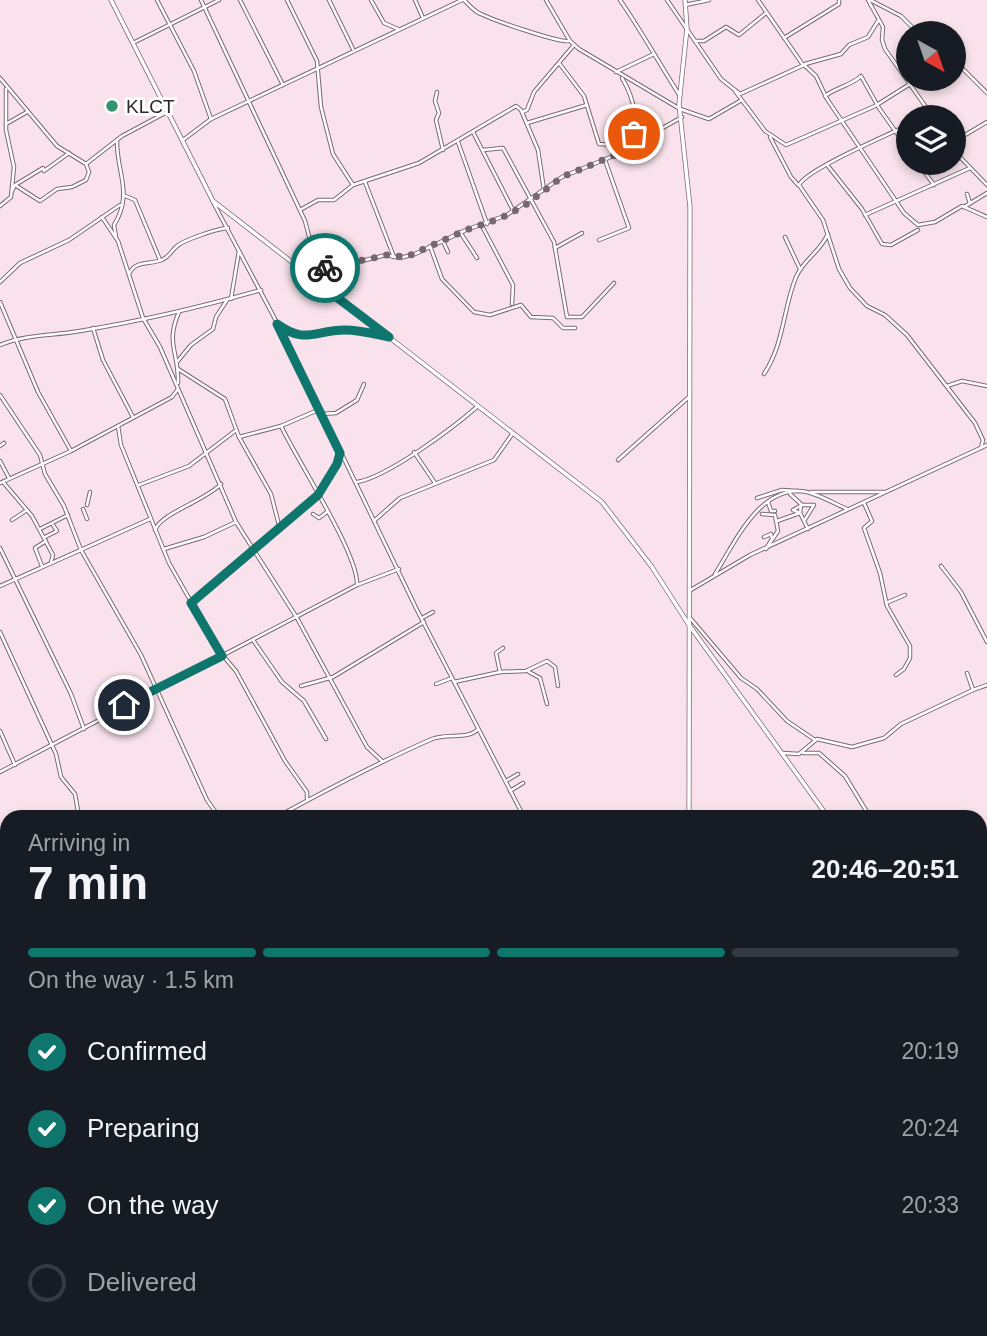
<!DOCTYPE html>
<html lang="en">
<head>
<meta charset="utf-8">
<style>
  :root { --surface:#171b24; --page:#242831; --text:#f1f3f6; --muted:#9ea1a6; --line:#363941; --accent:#0f766e }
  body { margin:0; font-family:Helvetica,sans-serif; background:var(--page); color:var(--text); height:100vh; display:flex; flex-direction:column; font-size:26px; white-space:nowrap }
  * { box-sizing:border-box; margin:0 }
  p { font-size:23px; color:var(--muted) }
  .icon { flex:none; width:38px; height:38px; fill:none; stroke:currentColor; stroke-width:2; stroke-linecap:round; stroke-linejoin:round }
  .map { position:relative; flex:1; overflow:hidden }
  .details { position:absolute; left:0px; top:810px; width:987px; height:527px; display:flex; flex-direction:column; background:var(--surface); border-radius:21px 21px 0 0; box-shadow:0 4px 10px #0003 }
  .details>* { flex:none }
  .needle { width:46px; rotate:140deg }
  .tools { position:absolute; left:896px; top:21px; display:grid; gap:14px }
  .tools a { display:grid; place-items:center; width:70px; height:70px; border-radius:50%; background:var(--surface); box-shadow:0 4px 10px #0003; font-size:35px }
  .pin { position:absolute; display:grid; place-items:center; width:60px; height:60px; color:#fff; margin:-30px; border:4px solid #fff; border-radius:50%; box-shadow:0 2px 7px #0007 }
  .courier { position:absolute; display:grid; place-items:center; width:70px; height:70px; margin:-35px; border:5px solid #0f766e; border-radius:50%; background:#fff; color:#222; box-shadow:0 2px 9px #0007 }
  .head em { font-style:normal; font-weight:600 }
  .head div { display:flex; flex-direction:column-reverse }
  .head { display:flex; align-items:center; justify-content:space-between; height:119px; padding:0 28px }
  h1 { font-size:46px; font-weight:600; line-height:52px }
  .bar { display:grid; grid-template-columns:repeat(4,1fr); gap:10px 7px; align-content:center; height:84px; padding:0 28px }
  .bar i { height:9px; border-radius:5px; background:var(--line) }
  .bar .selected { background:var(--accent) }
  .bar p { grid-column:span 4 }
  ol { padding:0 28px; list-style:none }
  li { display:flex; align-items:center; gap:21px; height:77px }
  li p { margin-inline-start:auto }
  li .icon { padding:7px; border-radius:50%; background:var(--accent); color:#fff; stroke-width:4 }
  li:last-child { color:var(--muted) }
  li i { width:38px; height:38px; border:4px solid var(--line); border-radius:50% }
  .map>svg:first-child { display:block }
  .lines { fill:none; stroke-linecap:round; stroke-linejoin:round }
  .minor-casing { stroke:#7d6971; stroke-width:4.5 }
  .tertiary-casing { stroke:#7d6971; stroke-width:5 }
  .minor { stroke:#fff; stroke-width:2.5 }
  .tertiary { stroke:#fff; stroke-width:3.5 }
  .done { stroke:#76686e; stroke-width:7; stroke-dasharray:0 12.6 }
  .route { stroke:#0f766e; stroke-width:9 }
  .poi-dot { fill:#33936c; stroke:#fff; stroke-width:2.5 }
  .labels { text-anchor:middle; stroke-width:6; stroke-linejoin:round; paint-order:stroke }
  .poi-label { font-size:19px; fill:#30272b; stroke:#fff; text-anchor:start }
</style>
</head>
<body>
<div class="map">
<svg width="987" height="1336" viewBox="0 0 987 1336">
  <rect width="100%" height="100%" fill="#f9e2eb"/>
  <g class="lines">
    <defs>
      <g id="minor">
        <polyline points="157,0 194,71 211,119"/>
        <polyline points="201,0 305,221 310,240 328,267"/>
        <polyline points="240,0 283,85"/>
        <polyline points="287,0 317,61 321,107 333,154 353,185"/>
        <polyline points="329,0 353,49"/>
        <polyline points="371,0 384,23 398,29"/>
        <polyline points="415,0 423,18"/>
        <path d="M464 0C469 5 475 12 481 14 493 20 559 43 569 41"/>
        <polyline points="546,0 570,41 579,49 680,109 709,119 740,101"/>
        <path d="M620 0C642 32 659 63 680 96"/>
        <polyline points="667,0 721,79 740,94 804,65 816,76 827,99 904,213 918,225 935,222 962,206 987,217"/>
        <polyline points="758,0 803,65"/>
        <polyline points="868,0 883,27 882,40 885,49 933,117"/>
        <polyline points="870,0 901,16 918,33"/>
        <polyline points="685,5 709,0"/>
        <polyline points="784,38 839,4 839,0"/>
        <polyline points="695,41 704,41 726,27 739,35 766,13"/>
        <polyline points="133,43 219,0"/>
        <polyline points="954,60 987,93"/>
        <polyline points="559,63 584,96 599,144 626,146"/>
        <polyline points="805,64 841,54 849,45 868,37 878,21"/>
        <polyline points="616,72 654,54"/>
        <polyline points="0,78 57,146 86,164 122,136 167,112"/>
        <path d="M622 78C634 98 642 127 626 146"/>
        <polyline points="735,91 765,131 786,145 875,106 918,79"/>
        <polyline points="437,92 435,101 439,113 436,120 443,150"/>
        <path d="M825 96C837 87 852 85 861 76L879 108 908 149"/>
        <polyline points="522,112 527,110 534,92 574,45"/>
        <polyline points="527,123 587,105"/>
        <polyline points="6,124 27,112"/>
        <path d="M908 125C888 135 807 169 799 185L823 220 839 269 850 288 867 306 885 315 907 335 975 423 983 440 981 448"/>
        <polyline points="473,132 514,212"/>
        <polyline points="954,135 965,135 987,122"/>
        <polyline points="770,137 791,177 798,185"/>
        <polyline points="183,140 211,119 462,0"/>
        <polyline points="458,142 487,224"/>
        <polyline points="954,144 960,157 987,185"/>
        <polyline points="483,150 503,148 554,242 567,317 582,317 614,283"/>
        <polyline points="918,163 934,185"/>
        <polyline points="828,166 862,209 882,244 891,245 918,230"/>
        <polyline points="365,182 394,257"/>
        <polyline points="15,185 40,201 57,189 72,187 86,180 89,172 86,164"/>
        <polyline points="12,191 15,185 43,168 44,171 69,153"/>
        <polyline points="967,194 970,203"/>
        <polyline points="123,195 135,200 160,260"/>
        <polyline points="213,202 292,351 417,610 524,817"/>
        <polyline points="0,206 11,197 14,167 6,130 6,89"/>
        <polyline points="964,207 987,193"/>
        <polyline points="300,210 318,200 334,200 353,185 419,163 516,106 521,110 538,150 544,190"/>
        <polyline points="865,215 970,168"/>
        <polyline points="102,217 118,241 143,318 160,347 236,522 297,618 367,747 382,761"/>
        <polyline points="482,226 513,285 512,304"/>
        <polyline points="460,232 477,258"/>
        <path d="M116 237 114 225C134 193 116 172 117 140"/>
        <polyline points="785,237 800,269"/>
        <polyline points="599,240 629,228 605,160"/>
        <polyline points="443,241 448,252"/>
        <polyline points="430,246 442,279 474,312 490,315 521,305 531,317 553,318 563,328 575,328"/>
        <polyline points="555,248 582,233"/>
        <path d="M129 274C135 260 149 265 162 260 170 256 171 251 177 246 184 240 219 228 228 228"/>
        <polyline points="308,274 386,255 400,258 415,254 466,230 507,215 562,177 613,156 682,117"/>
        <polyline points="0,282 20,263 69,240 120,205"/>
        <polyline points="231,299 239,251"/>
        <polyline points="0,302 38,392 71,451"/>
        <path d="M278 325C307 345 316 330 345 330 360 330 374 334 389 337"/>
        <polyline points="93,328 103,360 133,417"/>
        <path d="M0 345C26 334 52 336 80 331 141 321 201 307 261 290"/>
        <polyline points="177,362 191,345 213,329 216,317 227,300"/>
        <polyline points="178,369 225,399 239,437 281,426 318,410"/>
        <path d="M764 374C784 344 783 309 796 277 804 259 820 252 828 234"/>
        <path d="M178 383C179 351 165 344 179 312"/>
        <polyline points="947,386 962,381 987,386"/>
        <polyline points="0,395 40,455 45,474 64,506 81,550 141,655 207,800 219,817"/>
        <polyline points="321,414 336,413 357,400 364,384"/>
        <polyline points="118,426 121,445 169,563 219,651 236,671 285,761 307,792 307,799"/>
        <path d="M281 426C297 460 359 555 357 585"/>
        <polyline points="239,437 271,494 280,529"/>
        <polyline points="0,446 4,443"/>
        <polyline points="414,452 435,483"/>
        <polyline points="618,460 690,396"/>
        <polyline points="0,461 9,478"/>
        <polyline points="3,482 32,516 53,555 51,562"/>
        <path d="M357 482C388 477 454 427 478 406"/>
        <polyline points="0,483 71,451 172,397 178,389"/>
        <polyline points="139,485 189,466 235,431"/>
        <polyline points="811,492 885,492"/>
        <polyline points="757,498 782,490 798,491"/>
        <polyline points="768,502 771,511 775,511"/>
        <polyline points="864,503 872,521 864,528 880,573 887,606 910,646 910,658 904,669 896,675"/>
        <polyline points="87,505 90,492"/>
        <polyline points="83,509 87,519"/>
        <polyline points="313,514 319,518 327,512"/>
        <polyline points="762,514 775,515 778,531 766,549 772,539 771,534 764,537"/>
        <polyline points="12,520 27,510"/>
        <polyline points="375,520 400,498 494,460 513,433"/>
        <polyline points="777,521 800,513 801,504 790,494"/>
        <polyline points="804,521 800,513 793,510 802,505 814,505 804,521 808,529"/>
        <polyline points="40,529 68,515"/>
        <path d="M155 530C161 513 205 501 221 484"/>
        <polyline points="45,537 57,531 53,525"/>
        <polyline points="0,548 71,694 84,729"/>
        <polyline points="164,549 204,537 236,522"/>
        <polyline points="42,566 35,548 46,541"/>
        <polyline points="941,566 961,592 987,642"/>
        <path d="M715 574C735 543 760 483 807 492 820 495 835 504 847 509"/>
        <polyline points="0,586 150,519"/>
        <polyline points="689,591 750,555 987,445"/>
        <polyline points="191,603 318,495 340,454"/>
        <polyline points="886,603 905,595"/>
        <polyline points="422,618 433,612"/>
        <polyline points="691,619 741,678 757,689 787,721 815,740"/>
        <polyline points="0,632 56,754 61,777 75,794 79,817"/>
        <polyline points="253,640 282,682 304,701 326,739"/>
        <polyline points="500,672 496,653 503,648"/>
        <polyline points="529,672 540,678 547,704"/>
        <polyline points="967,673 973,690 987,685"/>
        <polyline points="454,682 500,672 526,671 547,661 555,667 558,686"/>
        <polyline points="436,684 452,678"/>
        <polyline points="301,686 333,677 424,622"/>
        <polyline points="0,731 15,765"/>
        <polyline points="783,753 799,754 817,739 852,747 884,738 901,724 973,690"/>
        <polyline points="803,753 819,753 845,776 870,817"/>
        <polyline points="0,772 357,585 399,569"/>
        <polyline points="506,781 518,774"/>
        <polyline points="510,791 523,783"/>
        <path d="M277 817C328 789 379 762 432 739 447 733 469 740 478 729"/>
        <polyline points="980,926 987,927"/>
        <polyline points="980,959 987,956"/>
        <polyline points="0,1170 7,1184"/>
        <polyline points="0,1302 7,1302"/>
        <polyline points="0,1318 8,1336"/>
        <polyline points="42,1330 46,1336"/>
        <polyline points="124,1330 130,1336"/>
        <polyline points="94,1336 96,1330"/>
        <polyline points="300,1336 301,1330"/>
      </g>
      <g id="tertiary">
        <polyline points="111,0 213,201 602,502 652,567 689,625 828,817"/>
        <polyline points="685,0 687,28 679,104 690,207 689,817"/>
        <polyline points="980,1047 987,1057"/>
        <polyline points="684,1330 684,1336"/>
      </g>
    </defs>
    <use href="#minor" class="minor-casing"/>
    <use href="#tertiary" class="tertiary-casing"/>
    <use href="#minor" class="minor"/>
    <use href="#tertiary" class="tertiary"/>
  </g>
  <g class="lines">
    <polyline class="done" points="325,268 387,255 406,257 466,230 499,219 524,206 562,177 622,152 634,134"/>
    <path class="route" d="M124 705 222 656 191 603 318 495 337 464 340 453 277 324C306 345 314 330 345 330 360 330 374 334 389 337L306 274 325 268"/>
  </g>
  <circle class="poi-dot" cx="112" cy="106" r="7"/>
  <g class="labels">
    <g class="poi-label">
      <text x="126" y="113">KLCT</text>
    </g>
  </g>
</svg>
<div class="tools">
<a><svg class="needle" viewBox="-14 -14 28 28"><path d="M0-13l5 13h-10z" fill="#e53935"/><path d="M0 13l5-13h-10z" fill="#9ea1a6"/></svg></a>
<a><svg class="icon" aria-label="layers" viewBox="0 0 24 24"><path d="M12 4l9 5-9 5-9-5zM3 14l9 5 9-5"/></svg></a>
</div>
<div class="pin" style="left:634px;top:134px;background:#ea580c"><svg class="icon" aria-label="bag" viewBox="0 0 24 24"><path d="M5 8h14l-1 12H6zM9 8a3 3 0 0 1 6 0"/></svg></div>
<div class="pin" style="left:124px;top:705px;background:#1f2937"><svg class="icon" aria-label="home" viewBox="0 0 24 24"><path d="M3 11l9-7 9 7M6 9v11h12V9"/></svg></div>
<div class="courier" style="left:325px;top:268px"><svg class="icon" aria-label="bike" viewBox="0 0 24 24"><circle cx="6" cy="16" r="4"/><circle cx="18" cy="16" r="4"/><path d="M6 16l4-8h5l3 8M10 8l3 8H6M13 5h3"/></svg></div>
<section class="details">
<div class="head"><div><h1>7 min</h1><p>Arriving in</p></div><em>20:46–20:51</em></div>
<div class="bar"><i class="selected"></i><i class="selected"></i><i class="selected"></i><i></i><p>On the way · 1.5 km</p></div>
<ol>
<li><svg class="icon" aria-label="check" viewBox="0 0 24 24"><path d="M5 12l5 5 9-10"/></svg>Confirmed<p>20:19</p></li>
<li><svg class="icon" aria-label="check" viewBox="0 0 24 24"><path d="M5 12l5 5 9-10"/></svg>Preparing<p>20:24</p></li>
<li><svg class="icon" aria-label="check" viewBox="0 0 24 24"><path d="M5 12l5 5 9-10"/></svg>On the way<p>20:33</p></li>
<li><i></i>Delivered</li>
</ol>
</section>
</div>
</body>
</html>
